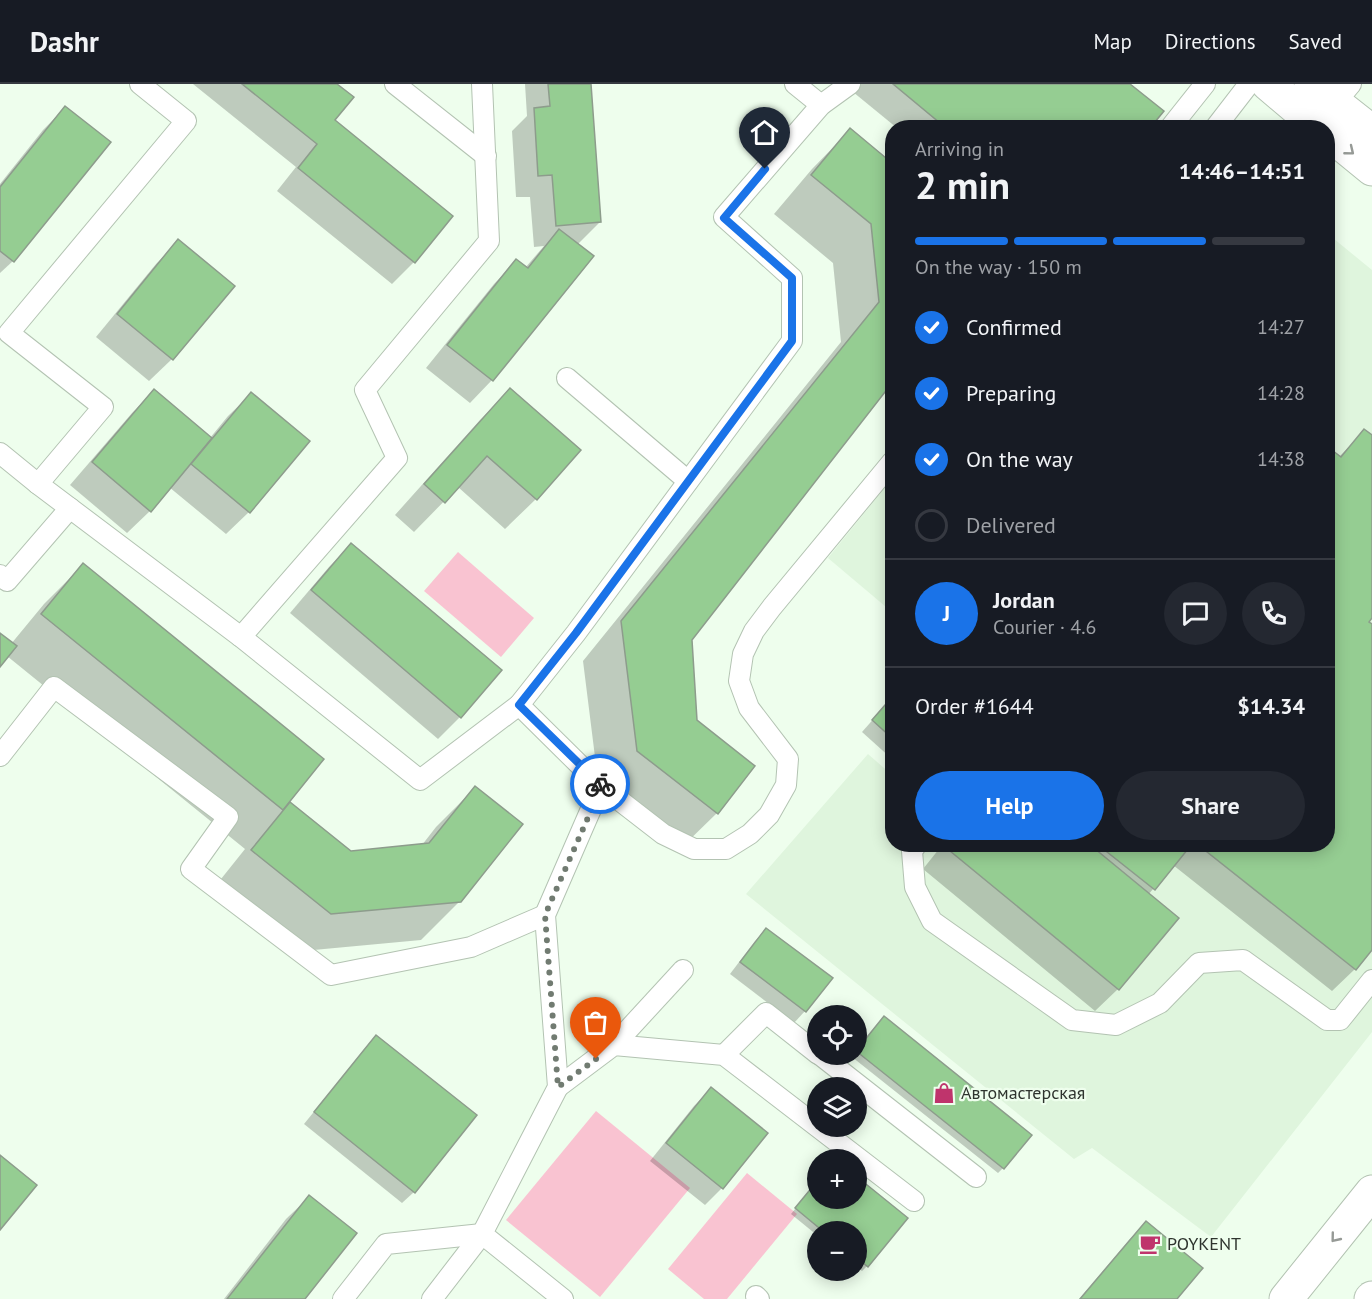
<!DOCTYPE html>
<html lang="en">
<head>
<meta charset="utf-8">
<style>
  :root { --surface:#171b24; --page:#242831; --text:#f1f3f6; --muted:#9ea1a6; --line:#363941; --accent:#1a73e8 }
  body { margin:0; font-family:"PT Sans",sans-serif; background:var(--page); color:var(--text); height:100vh; display:flex; flex-direction:column; font-size:22px; white-space:nowrap }
  * { box-sizing:border-box; margin:0 }
  p { font-size:20px; color:var(--muted) }
  .icon { flex:none; width:33px; height:33px; fill:none; stroke:currentColor; stroke-width:2; stroke-linecap:round; stroke-linejoin:round }
  .map { position:relative; flex:1; overflow:hidden }
  .side { position:absolute; left:885px; top:36px; width:450px; height:732px; display:flex; flex-direction:column; background:var(--surface); border-radius:24px; box-shadow:0 3px 15px #0003 }
  .side>* { flex:none }
  .tools { position:absolute; left:807px; top:921px; display:grid; gap:12px }
  .tools a { display:grid; place-items:center; width:60px; height:60px; border-radius:50%; background:var(--surface); box-shadow:0 3px 15px #0003; font-size:30px }
  .pin { position:absolute; display:grid; place-items:center; width:51px; height:51px; color:#fff; margin:-62px -26px; border-radius:50% 50% 50% 0; rotate:-45deg; box-shadow:0 0 6px #0007 }
  .pin .icon { rotate:45deg }
  .courier { position:absolute; display:grid; place-items:center; width:60px; height:60px; margin:-30px; border:4px solid #1a73e8; border-radius:50%; background:#fff; color:#222; box-shadow:0 2px 8px #0007 }
  .headline em { font-style:normal; font-weight:700 }
  .headline div { display:flex; flex-direction:column-reverse }
  .headline { display:flex; align-items:center; justify-content:space-between; height:102px; padding:0 30px }
  h1 { font-size:39px; font-weight:700; line-height:45px }
  .bar { display:grid; grid-template-columns:repeat(4,1fr); gap:9px 6px; align-content:center; height:72px; padding:0 30px }
  .bar i { height:8px; border-radius:4px; background:var(--line) }
  .bar .selected { background:var(--accent) }
  .bar p { grid-column:span 4 }
  .line { display:flex; align-items:center; gap:15px; padding:0 30px; border-top:2px solid var(--line) }
  .line div { flex:1 }
  .round { display:grid; place-items:center; flex:none; width:63px; height:63px; border-radius:32px; background:var(--page) }
  ol { padding:0 30px; list-style:none }
  li { display:flex; align-items:center; gap:18px; height:66px }
  li p { margin-inline-start:auto }
  li .icon { padding:6px; border-radius:50%; background:var(--accent); color:#fff; stroke-width:4 }
  li:last-child { color:var(--muted) }
  li i { width:33px; height:33px; border:3px solid var(--line); border-radius:50% }
  .action { display:flex; gap:12px; margin-top:auto; padding:12px 30px }
  .action a { flex:1; height:69px; border-radius:36px; background:var(--accent); color:#fff; font-size:24px; font-weight:700; line-height:69px; text-align:center }
  .action a+a { background:var(--page); color:var(--text) }
  header { display:flex; align-items:center; gap:36px; box-sizing:border-box; height:84px; padding:0 30px; background:var(--surface); border-bottom:2px solid var(--line) }
  header strong { font-size:28px }
  nav { display:flex; gap:33px; margin-inline-start:auto; font-size:21px }
  .map>svg:first-child { display:block }
  .built { fill:#dff5dd }
  .green { fill:#f9c3d1 }
  .shadow { fill:#0003 }
  .building { fill:#95cd92; stroke:#8d9c8c; stroke-width:1.5 }
  .lines { fill:none; stroke-linecap:round; stroke-linejoin:round }
  .service-casing { stroke:#b3c3b2; stroke-width:22 }
  .secondary-casing { stroke:#b3c3b2; stroke-width:35 }
  .service { stroke:#fff; stroke-width:20 }
  .secondary { stroke:#fff; stroke-width:33 }
  .oneway { stroke:#969a96 }
  .done { stroke:#717b71; stroke-width:6; stroke-dasharray:0 10.8 }
  .route { stroke:#1a73e8; stroke-width:8 }
  .labels { text-anchor:middle; stroke-width:4.5; stroke-linejoin:round; paint-order:stroke }
  .poi-label { font-size:18px; fill:#2e342e; stroke:#eefeed; text-anchor:start }
</style>
</head>
<body>
<header>
<strong>Dashr</strong>
<nav><a>Map</a><a>Directions</a><a>Saved</a></nav>
</header>
<div class="map">
<svg width="1372" height="1215" viewBox="0 0 1372 1215">
  <rect width="100%" height="100%" fill="#eefeed"/>
  <g class="built">
    <polygon points="1328,150 1372,186 1372,948 1211,1153 1092,1064 1074,1075 746,810 868,670 892,691 892,760 1328,760"/>
    <polygon points="892,395 892,528 828,474"/>
  </g>
  <g class="green">
    <polygon points="458,468 534,534 501,573 424,507"/>
    <polygon points="596,1027 690,1104 600,1213 506,1136"/>
    <polygon points="747,1089 797,1130 727,1215 704,1215 668,1185"/>
  </g>
  <g class="shadow">
    <polygon points="193,0 335,0 333,36 414,178 392,200 277,107 296,83"/>
    <polygon points="525,0 590,0 600,138 577,161 592,173 492,296 470,319 426,284 494,200 516,177 525,184 544,162 534,163 530,113 516,113 512,47 527,32"/>
    <polygon points="860,0 1128,0 1148,44 897,44 853,8"/>
    <polygon points="65,24 13,177 0,189 0,100 43,46"/>
    <polygon points="850,46 892,81 892,297 690,555 695,637 717,729 678,767 599,705 583,577 841,258 833,179 774,130 812,85"/>
    <polygon points="179,157 233,202 172,275 149,297 96,253 156,180"/>
    <polygon points="510,306 579,366 536,415 505,445 458,403 414,448 395,431 480,336"/>
    <polygon points="154,307 210,354 228,332 251,310 308,357 249,428 226,450 169,403 150,427 127,449 70,401 132,329"/>
    <polygon points="1364,347 1372,353 1372,531 1367,538 1372,542 1372,863 1355,885 1332,907 1173,781 1148,811 1177,835 1118,905 1095,927 923,785 943,760 1328,760 1328,365 1339,373"/>
    <polygon points="351,461 460,633 438,655 290,529 329,483"/>
    <polygon points="83,481 288,718 350,768 422,761 436,743 475,704 460,817 421,856 292,868 213,805 245,765 7,572 0,581 0,551 11,560 44,520"/>
    <polygon points="892,614 892,675 862,648"/>
    <polygon points="766,846 805,927 794,939 730,890 755,857"/>
    <polygon points="376,953 414,1108 402,1119 304,1040 365,965"/>
    <polygon points="856,967 1003,1084 998,1089 852,973 854,970 856,970"/>
    <polygon points="711,1005 722,1104 705,1121 650,1077 694,1022"/>
    <polygon points="818,1097 818,1114 856,1114 867,1182 862,1187 856,1183 856,1148 818,1148 818,1152 791,1130"/>
    <polygon points="309,1113 304,1215 224,1215 286,1135"/>
    <polygon points="1146,1139 1175,1215 1079,1215 1129,1156"/>
  </g>
  <g class="building">
    <polygon points="242,0 337,0 354,13 335,36 453,132 415,179 298,84 317,60"/>
    <polygon points="548,0 591,0 601,138 556,142 552,91 538,92 534,24 550,22"/>
    <polygon points="893,0 1130,0 1164,27 1150,44 946,44"/>
    <polygon points="65,22 111,58 14,178 0,167 0,103"/>
    <polygon points="850,44 892,79 892,299 692,556 697,636 755,682 718,730 637,667 621,537 879,218 871,140 811,91"/>
    <polygon points="559,145 594,172 493,297 447,261 516,175 528,184"/>
    <polygon points="178,155 235,202 173,276 117,230"/>
    <polygon points="510,304 581,366 537,416 487,372 445,419 424,400"/>
    <polygon points="154,305 212,354 151,428 92,378"/>
    <polygon points="251,308 310,357 250,429 191,380"/>
    <polygon points="1364,345 1372,351 1372,534 1369,538 1372,540 1372,866 1356,886 1197,760 1328,760 1328,363 1341,373"/>
    <polygon points="351,459 502,586 461,634 311,506"/>
    <polygon points="83,479 324,675 283,726 41,530"/>
    <polygon points="0,549 17,562 0,583"/>
    <polygon points="892,613 892,654 872,636"/>
    <polygon points="475,702 523,740 461,818 331,830 251,766 290,718 351,767 429,759"/>
    <polygon points="945,760 1089,760 1179,834 1119,906 944,762"/>
    <polygon points="1097,760 1192,760 1155,806"/>
    <polygon points="766,844 833,894 806,928 740,878"/>
    <polygon points="884,932 1032,1051 1004,1085 856,967"/>
    <polygon points="376,951 477,1031 415,1109 314,1028"/>
    <polygon points="711,1003 768,1049 723,1105 666,1059"/>
    <polygon points="0,1071 37,1101 0,1146"/>
    <polygon points="856,1092 908,1134 868,1183 856,1173 856,1148 824,1148 795,1124 818,1096 818,1114 856,1114"/>
    <polygon points="309,1111 357,1149 305,1215 227,1215"/>
    <polygon points="1146,1137 1203,1184 1177,1215 1080,1215"/>
  </g>
  <g class="lines">
    <defs>
      <g id="service">
        <polyline points="395,0 486,72"/>
        <polyline points="795,0 821,21"/>
        <polyline points="1330,25 1351,0"/>
        <polyline points="1170,44 1205,0"/>
        <polyline points="1215,44 1249,0"/>
        <polyline points="567,294 688,397"/>
        <polyline points="0,369 38,400 241,553 420,696 519,621"/>
        <polyline points="38,400 103,323 9,249 186,37 140,0"/>
        <polyline points="0,491 7,497 70,424"/>
        <polyline points="241,553 397,374 365,306 489,157 482,0"/>
        <polyline points="0,672 54,603 228,733 191,785 331,891 471,863 545,831"/>
        <polyline points="601,702 519,621 576,549 792,257 792,194 724,133 821,21 850,0"/>
        <polyline points="917,760 912,767 915,803 932,837 1072,936 1116,941 1160,919 1199,879 1243,876 1327,936 1340,936 1372,896"/>
        <polyline points="614,961 683,886"/>
        <polyline points="819,970 976,1093"/>
        <polyline points="724,971 766,929 818,970"/>
        <polyline points="558,1003 614,961 724,971 914,1117"/>
        <polyline points="756,1212 759,1215"/>
        <polyline points="343,1215 386,1160 482,1150"/>
        <polyline points="432,1215 482,1150"/>
        <polyline points="563,1215 482,1150 558,1003 545,831 601,702 663,750 694,765 726,765 750,750 769,731 786,701 788,675 749,624 739,597 743,570 754,547 772,523 892,378"/>
      </g>
      <g id="secondary">
        <polyline points="1268,0 1320,44"/>
        <polyline points="1311,0 1372,48"/>
        <polyline points="1328,49 1372,85"/>
        <polyline points="1286,1215 1372,1108"/>
        <polyline points="1371,1215 1372,1214"/>
      </g>
    </defs>
    <use href="#service" class="service-casing"/>
    <use href="#secondary" class="secondary-casing"/>
    <use href="#service" class="service"/>
    <use href="#secondary" class="secondary"/>
  </g>
  <defs><path id="oneway-chevron" d="M-2-3.5L2.5 0L-2 3.5" fill="none" stroke-width="1.6" stroke-linecap="round" stroke-linejoin="round" transform="scale(1.5)"/></defs>
  <g class="oneway">
    <use href="#oneway-chevron" transform="translate(1350 67) rotate(39)"/>
    <use href="#oneway-chevron" transform="translate(1335 1154) rotate(129)"/>
  </g>
  <g class="lines">
    <polyline class="done" points="596,975 558,1003 545,831 602,702 600,700"/>
    <polyline class="route" points="600,700 519,621 576,549 792,257 792,194 724,134 765,85"/>
  </g>
  <defs>
    <symbol id="shop-bare" viewBox="-9 -9 18 18"><path d="M-5-2.5h2.3a2.7 3.5 0 0 1 5.4 0H5L5.5 6h-11ZM-1.5-2.5h3a1.5 2.3 0 0 0-3 0Z" fill="#bf346c" stroke="#eefeed" stroke-width="2.5" paint-order="stroke"/></symbol>
    <symbol id="cafe-bare" viewBox="-9 -9 18 18"><path d="M-5.5-4.5H6V0H3Q3 3.5 0 3.5H-2.5Q-5.5 3.5-5.5 0ZM3-3.2v2h1.7v-2ZM-6 4.5H4V6H-6Z" fill="#bf346c" stroke="#eefeed" stroke-width="2.5" paint-order="stroke"/></symbol>
  </defs>
  <g fill-rule="evenodd">
    <use href="#shop-bare" x="929" y="994" width="30" height="30"/>
    <use href="#cafe-bare" x="1135" y="1145" width="30" height="30"/>
  </g>
  <g class="labels">
    <g class="poi-label">
      <text x="961" y="1015">Автомастерская</text>
      <text x="1167" y="1166">POYKENT</text>
    </g>
  </g>
</svg>
<div class="tools">
<a><svg class="icon" aria-label="locate" viewBox="0 0 24 24"><circle cx="12" cy="12" r="6"/><path d="M12 2v4M12 18v4M2 12h4M18 12h4"/></svg></a>
<a><svg class="icon" aria-label="layers" viewBox="0 0 24 24"><path d="M12 4l9 5-9 5-9-5zM3 14l9 5 9-5"/></svg></a>
<a>+</a>
<a>−</a>
</div>
<div class="pin" style="left:596px;top:975px;background:#ea580c"><svg class="icon" aria-label="bag" viewBox="0 0 24 24"><path d="M5 8h14l-1 12H6zM9 8a3 3 0 0 1 6 0"/></svg></div>
<div class="pin" style="left:765px;top:85px;background:#1f2937"><svg class="icon" aria-label="home" viewBox="0 0 24 24"><path d="M3 11l9-7 9 7M6 9v11h12V9"/></svg></div>
<div class="courier" style="left:600px;top:700px"><svg class="icon" aria-label="bike" viewBox="0 0 24 24"><circle cx="6" cy="16" r="4"/><circle cx="18" cy="16" r="4"/><path d="M6 16l4-8h5l3 8M10 8l3 8H6M13 5h3"/></svg></div>
<section class="side">
<div class="headline"><div><h1>2 min</h1><p>Arriving in</p></div><em>14:46–14:51</em></div>
<div class="bar"><i class="selected"></i><i class="selected"></i><i class="selected"></i><i></i><p>On the way · 150 m</p></div>
<ol>
<li><svg class="icon" aria-label="check" viewBox="0 0 24 24"><path d="M5 12l5 5 9-10"/></svg>Confirmed<p>14:27</p></li>
<li><svg class="icon" aria-label="check" viewBox="0 0 24 24"><path d="M5 12l5 5 9-10"/></svg>Preparing<p>14:28</p></li>
<li><svg class="icon" aria-label="check" viewBox="0 0 24 24"><path d="M5 12l5 5 9-10"/></svg>On the way<p>14:38</p></li>
<li><i></i>Delivered</li>
</ol>
<div class="line" style="height:108px"><b class="round" style="background:var(--accent);color:#fff">J</b><div><b>Jordan</b><p>Courier · 4.6</p></div><a class="round"><svg class="icon" aria-label="chat" viewBox="0 0 24 24"><path d="M4 5h16v11H9l-5 4z"/></svg></a><a class="round"><svg class="icon" aria-label="phone" viewBox="0 0 24 24"><path d="M5 4h4l2 5-3 2q2 4 5 5l2-3 5 2v4C11 20 4 13 5 4z"/></svg></a></div>
<div class="line" style="height:78px"><div>Order #1644</div><b>$14.34</b></div>
<div class="action"><a>Help</a><a>Share</a></div>
</section>
</div>
</body>
</html>
